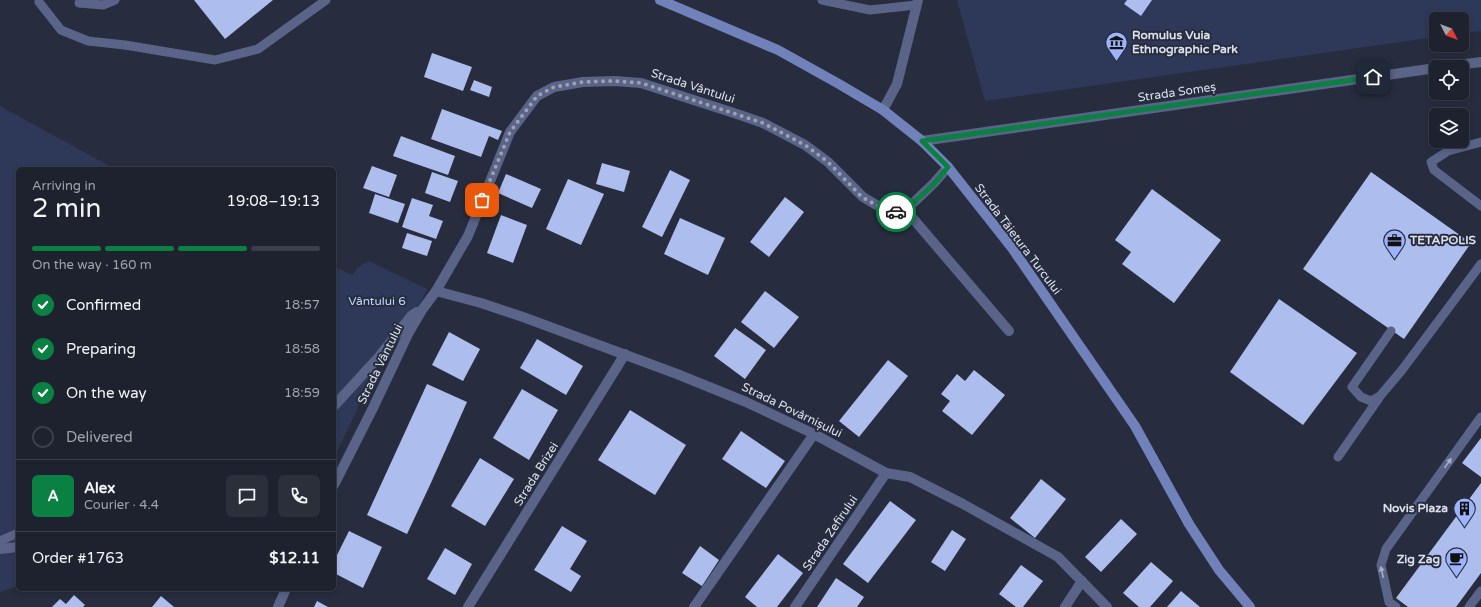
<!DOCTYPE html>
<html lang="en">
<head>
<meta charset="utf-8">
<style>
  :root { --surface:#1d222e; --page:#2a2f3a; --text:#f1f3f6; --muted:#a0a4aa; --line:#3b3f4a; --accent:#0b8043 }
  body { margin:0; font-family:"Varela Round",sans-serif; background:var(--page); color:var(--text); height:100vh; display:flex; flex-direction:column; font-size:15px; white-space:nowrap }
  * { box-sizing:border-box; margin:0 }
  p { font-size:13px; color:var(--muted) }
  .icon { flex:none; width:22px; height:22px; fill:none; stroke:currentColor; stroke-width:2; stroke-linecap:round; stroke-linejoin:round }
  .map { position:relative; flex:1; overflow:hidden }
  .drawer { position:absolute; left:16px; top:167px; width:320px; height:424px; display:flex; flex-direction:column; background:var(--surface); border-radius:6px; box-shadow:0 2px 6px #0003,0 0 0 1px var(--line) }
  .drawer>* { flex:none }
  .needle { width:26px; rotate:132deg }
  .tools { position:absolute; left:1429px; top:12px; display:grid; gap:8px }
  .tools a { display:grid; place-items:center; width:40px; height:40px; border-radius:6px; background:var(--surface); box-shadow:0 2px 6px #0003,0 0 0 1px var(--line); font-size:20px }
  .pin { position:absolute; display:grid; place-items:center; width:34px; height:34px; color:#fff; margin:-17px; border-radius:8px; box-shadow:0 2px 6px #0006 }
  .courier { position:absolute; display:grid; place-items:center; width:40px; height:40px; margin:-20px; border:3px solid #0b8043; border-radius:50%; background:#fff; color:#222; box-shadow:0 1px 5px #0007 }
  .overview em { font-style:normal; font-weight:600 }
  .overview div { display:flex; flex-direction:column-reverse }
  .overview { display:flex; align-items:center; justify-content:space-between; height:68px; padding:0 16px }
  h1 { font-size:26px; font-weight:600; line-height:30px }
  .bar { display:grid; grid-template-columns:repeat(4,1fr); gap:6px 4px; align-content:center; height:48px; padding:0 16px }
  .bar i { height:5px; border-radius:3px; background:var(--line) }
  .bar .selected { background:var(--accent) }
  .bar p { grid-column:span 4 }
  .line { display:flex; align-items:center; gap:10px; padding:0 16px; border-top:1px solid var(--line) }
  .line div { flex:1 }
  .round { display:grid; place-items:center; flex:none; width:42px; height:42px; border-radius:6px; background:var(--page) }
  ol { padding:0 16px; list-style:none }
  li { display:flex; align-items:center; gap:12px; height:44px }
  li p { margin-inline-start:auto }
  li .icon { padding:4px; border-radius:50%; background:var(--accent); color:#fff; stroke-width:4 }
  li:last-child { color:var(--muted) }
  li i { width:22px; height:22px; border:2px solid var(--line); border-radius:50% }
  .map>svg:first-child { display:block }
  .green { fill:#2e3858 }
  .building { fill:#adbded }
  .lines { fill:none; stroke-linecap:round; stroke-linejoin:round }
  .service { stroke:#596488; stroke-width:9 }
  .minor { stroke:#596488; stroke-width:10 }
  .secondary { stroke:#7182bb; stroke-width:10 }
  .oneway { fill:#a8aec4 }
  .done { stroke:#9da1af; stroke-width:4; stroke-dasharray:0 7.2 }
  .route { stroke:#0b8043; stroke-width:5 }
  .labels { text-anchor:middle; stroke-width:4; stroke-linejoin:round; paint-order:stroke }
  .poi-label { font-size:12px; font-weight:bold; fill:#dce0ec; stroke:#272d3e; text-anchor:start }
  .street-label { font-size:12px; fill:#dce0ec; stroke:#272d3e }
  .park-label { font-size:12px; fill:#c3d1fb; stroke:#272d3e }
</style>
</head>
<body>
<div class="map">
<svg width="1481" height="607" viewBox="0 0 1481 607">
  <rect width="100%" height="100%" fill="#272d3e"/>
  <g class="green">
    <polygon points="957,0 1481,0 1481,31 1462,33 1462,19 1436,19 1436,37 985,101"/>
    <polygon points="0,106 115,169 18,169 18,586 0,592"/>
    <polygon points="369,261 427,289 419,305 396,328 334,458 334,267 353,275 358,267"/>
  </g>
  <g class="building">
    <polygon points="194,0 273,0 225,39"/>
    <polygon points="1127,0 1152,0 1141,16 1124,4"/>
    <polygon points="432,53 472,67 463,91 424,77"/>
    <polygon points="474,80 492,87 489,97 470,90"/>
    <polygon points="442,109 502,131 498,140 489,136 481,157 431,139"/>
    <polygon points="401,136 455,156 448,175 393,156"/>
    <polygon points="602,163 630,171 624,192 596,184"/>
    <polygon points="372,166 397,175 389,197 363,188"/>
    <polygon points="670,170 690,180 662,237 642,227"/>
    <polygon points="432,172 458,181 450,202 425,193"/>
    <polygon points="1371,172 1471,243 1404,339 1303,269"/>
    <polygon points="506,174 541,189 532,208 498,193"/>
    <polygon points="568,179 604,194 581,245 546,229"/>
    <polygon points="1152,189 1221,240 1174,303 1122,264 1131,252 1115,240"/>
    <polygon points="375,194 405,204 398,223 369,213"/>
    <polygon points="785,197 804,212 769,257 750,242"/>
    <polygon points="412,198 433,205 429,216 443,221 436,239 402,227"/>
    <polygon points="501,215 527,225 513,263 487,253"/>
    <polygon points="680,218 725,238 708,275 664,254"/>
    <polygon points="407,233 432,241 427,256 402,248"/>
    <polygon points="765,291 799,317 774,348 741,322"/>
    <polygon points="1279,299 1357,353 1303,425 1230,372"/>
    <polygon points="735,328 766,350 745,379 714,356"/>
    <polygon points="449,332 480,349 463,381 432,365"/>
    <polygon points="537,339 583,366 566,395 520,368"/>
    <polygon points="888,360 908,376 859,437 839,421"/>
    <polygon points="974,370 1005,395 972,435 942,411 950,401 941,394 957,374 965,381"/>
    <polygon points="427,384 467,402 430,485 407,534 367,515"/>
    <polygon points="522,389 558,410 529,460 493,438"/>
    <polygon points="630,410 686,445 655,495 598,460"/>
    <polygon points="741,431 785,461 766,488 722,459"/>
    <polygon points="1481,438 1481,477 1462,463"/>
    <polygon points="480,458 514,479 485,526 451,506"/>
    <polygon points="1041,479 1066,499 1035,538 1010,518"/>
    <polygon points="1481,483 1481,573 1456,607 1408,607 1396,598"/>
    <polygon points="890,501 916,520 868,583 843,564"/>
    <polygon points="1121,519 1137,534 1101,572 1085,557"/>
    <polygon points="562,526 587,541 570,569 581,576 571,592 534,570"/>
    <polygon points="952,530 966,539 945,571 931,562"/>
    <polygon points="349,531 382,547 363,588 334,573 334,561"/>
    <polygon points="700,546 719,560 702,586 682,573"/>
    <polygon points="445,548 472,564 455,595 427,579"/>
    <polygon points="778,554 803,573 777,607 757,607 745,597"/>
    <polygon points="1151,562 1173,581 1150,607 1139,607 1123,593"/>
    <polygon points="1021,565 1043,581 1023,607 1016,607 999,594"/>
    <polygon points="836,578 864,597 857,607 817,607"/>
    <polygon points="1181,591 1200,607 1167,607"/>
    <polygon points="74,595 85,605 83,607 52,607 60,599 66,604"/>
    <polygon points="161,596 174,607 152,607"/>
    <polygon points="317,601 328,607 314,607"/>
  </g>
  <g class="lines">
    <g class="service">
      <polyline points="39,0 39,2 61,30 88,41 125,45 215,60 258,49 326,0"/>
      <polyline points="822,0 870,10 916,5"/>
      <polyline points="79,3 103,5 115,0"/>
      <polyline points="1481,142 1448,151 1431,162 1434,170 1481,206"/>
      <polyline points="1391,331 1352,387 1361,397 1371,401 1380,396 1402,370 1481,264"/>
      <polyline points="1338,457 1379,398"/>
      <polyline points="0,541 18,533"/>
      <polyline points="1396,607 1389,602 1381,565 1386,549 1481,417"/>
      <polyline points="1469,607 1481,591"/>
    </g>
    <g class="minor">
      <polyline points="1444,67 1481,62"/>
      <polyline points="883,110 897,84 918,0"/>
      <polyline points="922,141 1436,68"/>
      <polyline points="904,208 1009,331"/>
      <polyline points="436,291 481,303 523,317 677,374 746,402 814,434 886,473 910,477 963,504 1058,557 1107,607"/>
      <polyline points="334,406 377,359 411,316 417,312"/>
      <polyline points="334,485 373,408 408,334 422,310 436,291 468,236 510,132 537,96 554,87 583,82 614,81 641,83 740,115 763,123 805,145 828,162 863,197 885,210 896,212 911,205 934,183 948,167"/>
      <polyline points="0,549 18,547"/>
      <polyline points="278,607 286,589"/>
      <polyline points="468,607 625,354"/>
      <polyline points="694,607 814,434"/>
      <polyline points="795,607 886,473"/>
      <polyline points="1065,607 1082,581"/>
    </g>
    <polyline class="secondary" points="660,0 778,50 839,84 883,110 922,141 948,167 1012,248 1135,426 1189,524 1219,570 1250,607"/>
  </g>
  <defs><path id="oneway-solid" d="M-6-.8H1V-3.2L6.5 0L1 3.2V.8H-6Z"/></defs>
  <g class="oneway">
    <use href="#oneway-solid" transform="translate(1448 463) rotate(-54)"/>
    <use href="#oneway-solid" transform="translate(1382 572) rotate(-103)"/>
  </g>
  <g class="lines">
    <polyline class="done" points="482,200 510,132 537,96 554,87 583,82 614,81 641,83 763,123 805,145 828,162 862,197 885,210 896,212"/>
    <polyline class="route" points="896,212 911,205 934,184 948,167 922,141 1373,77"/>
  </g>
  <defs>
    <symbol id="museum-pin" viewBox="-11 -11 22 30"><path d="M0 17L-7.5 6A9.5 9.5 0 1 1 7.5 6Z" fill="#9db4fd" stroke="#272d3e"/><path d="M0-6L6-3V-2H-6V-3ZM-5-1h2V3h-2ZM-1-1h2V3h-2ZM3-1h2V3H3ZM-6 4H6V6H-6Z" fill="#111"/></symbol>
    <symbol id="office-pin" viewBox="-11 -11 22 30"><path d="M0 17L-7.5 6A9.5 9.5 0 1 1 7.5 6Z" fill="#9db4fd" stroke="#272d3e"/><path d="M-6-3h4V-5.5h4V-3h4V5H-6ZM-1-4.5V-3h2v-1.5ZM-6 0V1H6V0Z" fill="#111"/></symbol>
    <symbol id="building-pin" viewBox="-11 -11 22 30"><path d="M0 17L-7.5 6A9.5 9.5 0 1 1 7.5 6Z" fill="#9db4fd" stroke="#272d3e"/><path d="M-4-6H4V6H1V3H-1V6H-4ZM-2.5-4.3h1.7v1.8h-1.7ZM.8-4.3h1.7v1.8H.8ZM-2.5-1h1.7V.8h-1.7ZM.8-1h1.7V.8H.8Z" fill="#111"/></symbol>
    <symbol id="cafe-pin" viewBox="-11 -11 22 30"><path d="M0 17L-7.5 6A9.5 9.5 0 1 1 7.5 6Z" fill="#9db4fd" stroke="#272d3e"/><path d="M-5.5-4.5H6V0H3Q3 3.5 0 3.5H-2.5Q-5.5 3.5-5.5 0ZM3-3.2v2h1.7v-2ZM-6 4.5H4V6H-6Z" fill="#111"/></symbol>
  </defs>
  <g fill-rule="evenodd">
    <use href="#museum-pin" x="1104" y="30" width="25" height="34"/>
    <use href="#office-pin" x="1382" y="228" width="25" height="34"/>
    <use href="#building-pin" x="1452" y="496" width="25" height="34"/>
    <use href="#cafe-pin" x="1444" y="546" width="25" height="34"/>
  </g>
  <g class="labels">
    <g class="poi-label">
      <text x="1132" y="39">Romulus Vuia<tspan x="1132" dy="14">Ethnographic Park</tspan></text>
      <text x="1410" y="244">TETAPOLIS</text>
      <text x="1448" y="512" text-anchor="end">Novis Plaza</text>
      <text x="1440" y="563" text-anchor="end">Zig Zag</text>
    </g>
    <g class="street-label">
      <text transform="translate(693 86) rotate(18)" y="4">Strada Vântului</text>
      <text transform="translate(1177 92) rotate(-8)" y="4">Strada Someș</text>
      <text transform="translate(1018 239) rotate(53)" y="4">Strada Tăietura Turcului</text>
      <text transform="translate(380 364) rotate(-64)" y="4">Strada Vântului</text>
      <text transform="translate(792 410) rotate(26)" y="4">Strada Povârnișului</text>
      <text transform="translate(536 474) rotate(-58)" y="4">Strada Brizei</text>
      <text transform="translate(830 533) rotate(-56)" y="4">Strada Zefirului</text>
    </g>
    <g class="park-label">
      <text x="377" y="305">Vântului 6</text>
    </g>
  </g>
</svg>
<div class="tools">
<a><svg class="needle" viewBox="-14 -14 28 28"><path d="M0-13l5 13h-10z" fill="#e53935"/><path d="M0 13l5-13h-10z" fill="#a0a4aa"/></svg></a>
<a><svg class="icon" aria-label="locate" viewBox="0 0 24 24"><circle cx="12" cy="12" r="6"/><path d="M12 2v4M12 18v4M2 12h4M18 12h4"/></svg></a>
<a><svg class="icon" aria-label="layers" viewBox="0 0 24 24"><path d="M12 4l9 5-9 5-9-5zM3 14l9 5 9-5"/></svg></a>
</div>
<div class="pin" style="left:482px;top:200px;background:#ea580c"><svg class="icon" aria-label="bag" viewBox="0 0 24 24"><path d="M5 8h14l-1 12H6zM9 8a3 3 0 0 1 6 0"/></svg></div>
<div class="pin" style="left:1373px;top:77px;background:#1f2937"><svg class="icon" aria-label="home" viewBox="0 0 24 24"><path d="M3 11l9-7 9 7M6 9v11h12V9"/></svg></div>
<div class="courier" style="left:896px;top:212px"><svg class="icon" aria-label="car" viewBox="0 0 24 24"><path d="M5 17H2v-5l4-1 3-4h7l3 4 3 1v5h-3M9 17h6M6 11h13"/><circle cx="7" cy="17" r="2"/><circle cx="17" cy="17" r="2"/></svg></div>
<section class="drawer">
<div class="overview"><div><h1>2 min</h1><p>Arriving in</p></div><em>19:08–19:13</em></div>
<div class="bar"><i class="selected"></i><i class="selected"></i><i class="selected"></i><i></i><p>On the way · 160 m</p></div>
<ol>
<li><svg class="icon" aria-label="check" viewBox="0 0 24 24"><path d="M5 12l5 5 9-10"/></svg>Confirmed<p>18:57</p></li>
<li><svg class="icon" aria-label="check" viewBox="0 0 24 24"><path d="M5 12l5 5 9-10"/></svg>Preparing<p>18:58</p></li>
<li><svg class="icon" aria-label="check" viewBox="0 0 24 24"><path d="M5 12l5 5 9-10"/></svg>On the way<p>18:59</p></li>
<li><i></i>Delivered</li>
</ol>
<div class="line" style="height:72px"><b class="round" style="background:var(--accent);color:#fff">A</b><div><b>Alex</b><p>Courier · 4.4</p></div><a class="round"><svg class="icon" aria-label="chat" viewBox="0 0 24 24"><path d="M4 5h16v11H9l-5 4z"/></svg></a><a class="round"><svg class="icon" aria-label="phone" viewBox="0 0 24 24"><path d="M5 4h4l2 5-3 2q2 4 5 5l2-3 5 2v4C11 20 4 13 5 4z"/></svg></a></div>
<div class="line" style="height:52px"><div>Order #1763</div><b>$12.11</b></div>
</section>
</div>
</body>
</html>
